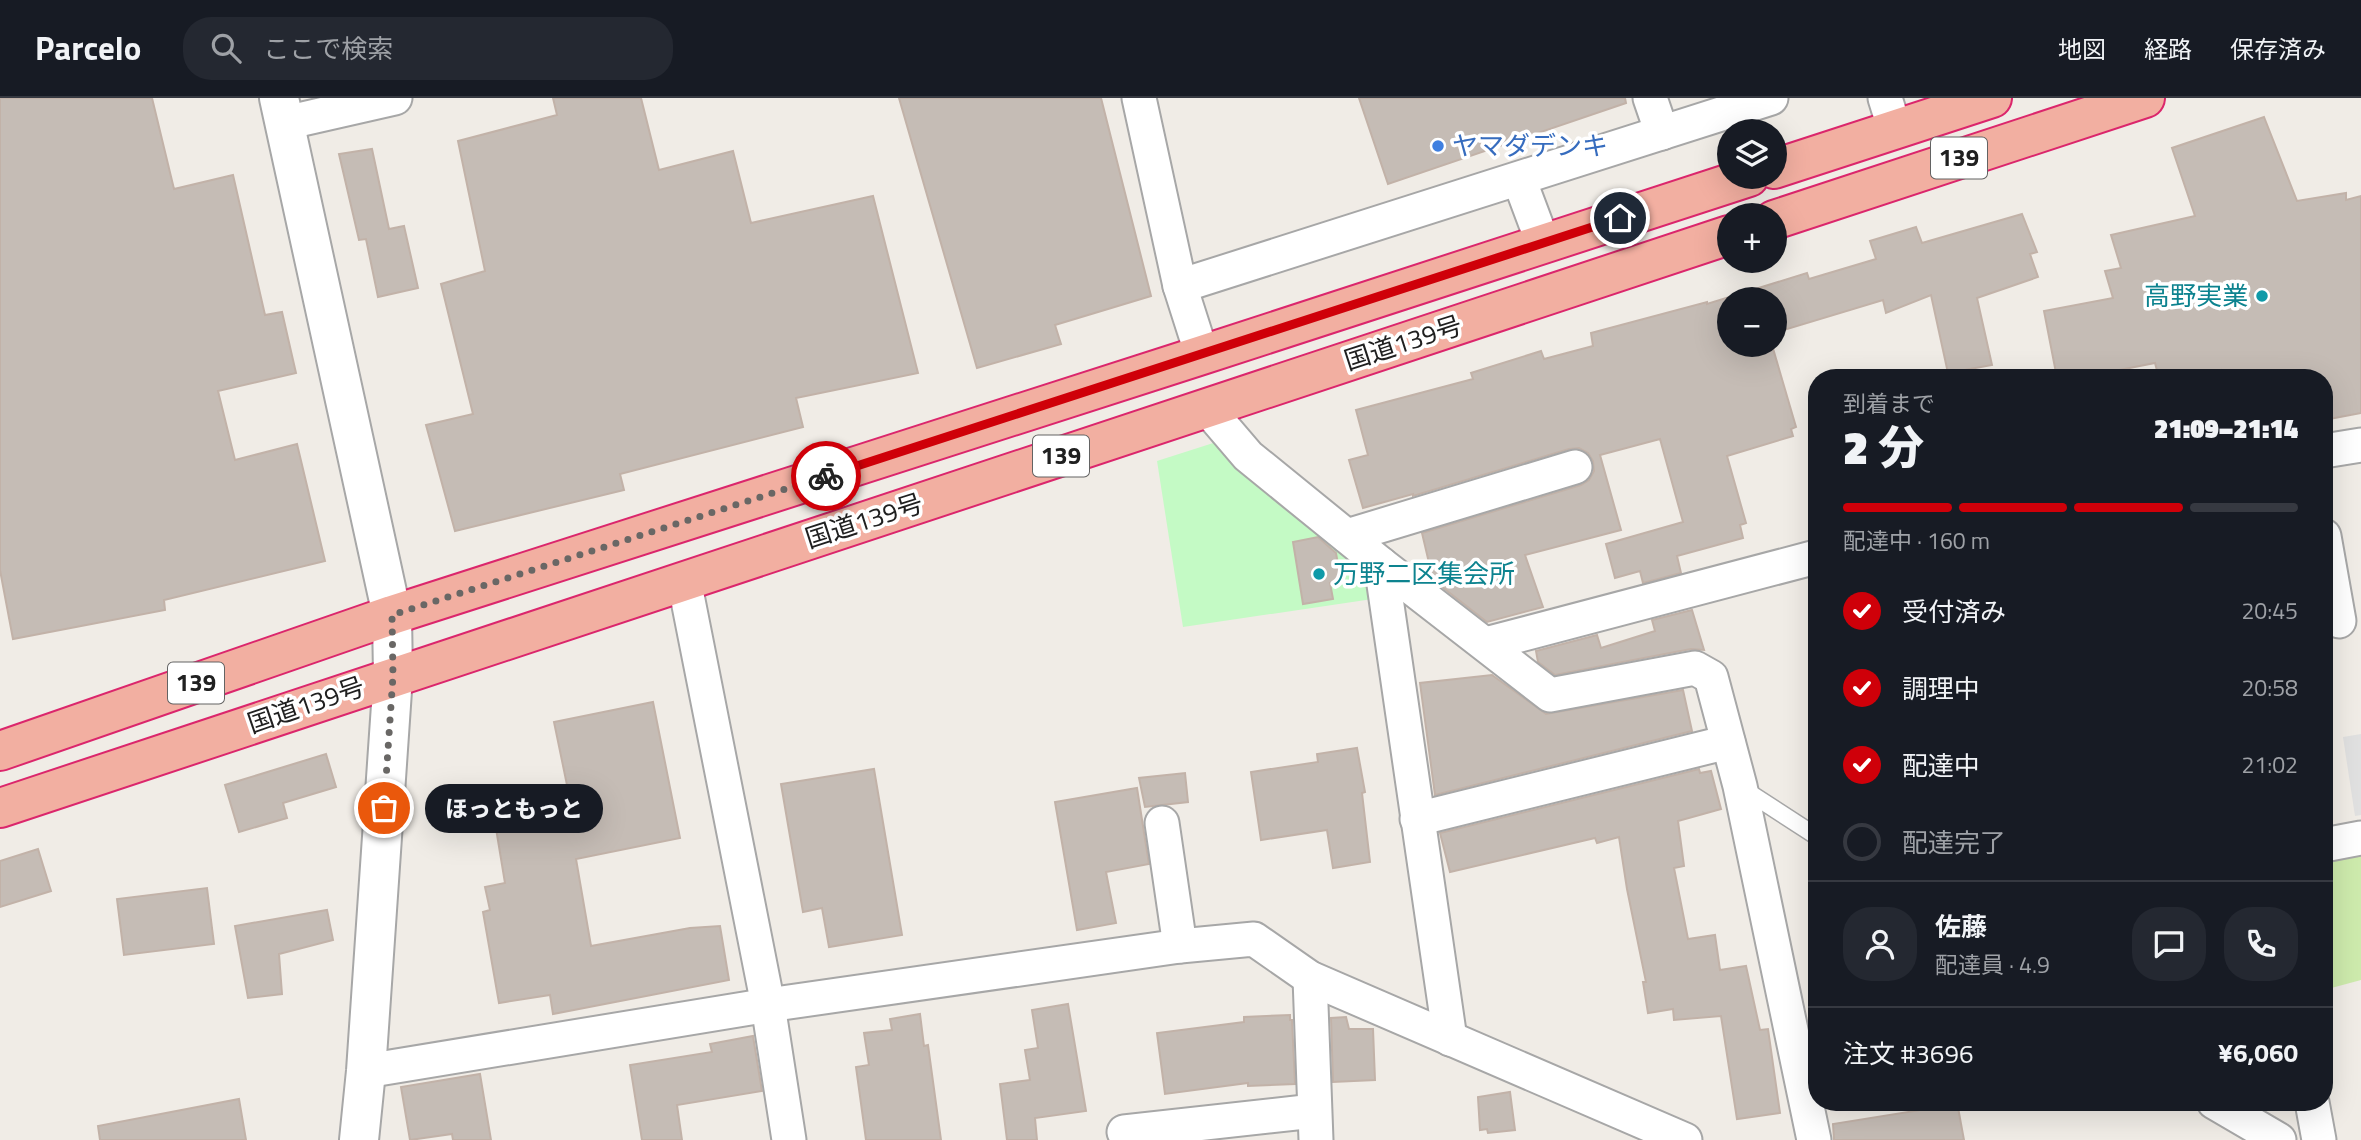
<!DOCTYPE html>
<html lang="ja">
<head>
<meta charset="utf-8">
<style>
  :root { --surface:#171b24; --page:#242831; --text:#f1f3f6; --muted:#9ea1a6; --line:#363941; --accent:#cf0009 }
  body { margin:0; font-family:"Titillium Web","Noto Sans JP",sans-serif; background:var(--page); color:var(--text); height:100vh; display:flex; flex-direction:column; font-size:26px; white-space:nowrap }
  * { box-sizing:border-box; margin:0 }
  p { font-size:23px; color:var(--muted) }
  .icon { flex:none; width:38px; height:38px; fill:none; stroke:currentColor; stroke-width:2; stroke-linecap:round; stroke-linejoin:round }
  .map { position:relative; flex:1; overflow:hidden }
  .details { position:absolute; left:1808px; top:271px; width:525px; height:742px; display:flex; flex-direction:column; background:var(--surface); border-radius:28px; box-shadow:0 7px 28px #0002 }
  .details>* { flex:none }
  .fabs { position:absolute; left:1717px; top:21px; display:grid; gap:14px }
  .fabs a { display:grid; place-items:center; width:70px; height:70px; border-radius:50%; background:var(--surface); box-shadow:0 7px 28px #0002; font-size:35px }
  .pin { position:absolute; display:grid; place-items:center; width:60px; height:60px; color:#fff; margin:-30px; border:4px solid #fff; border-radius:50%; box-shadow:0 2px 7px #0007 }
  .courier { position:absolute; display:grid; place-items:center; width:70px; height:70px; margin:-35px; border:5px solid #cf0009; border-radius:50%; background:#fff; color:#222; box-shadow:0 2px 9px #0007 }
  .bubble { position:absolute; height:49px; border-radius:24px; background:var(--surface); box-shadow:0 7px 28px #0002; font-size:23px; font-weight:800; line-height:49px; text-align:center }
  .summary em { font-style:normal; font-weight:800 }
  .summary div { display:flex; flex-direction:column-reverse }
  .summary { display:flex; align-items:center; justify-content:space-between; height:119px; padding:0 35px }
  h1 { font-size:46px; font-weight:800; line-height:52px }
  .bar { display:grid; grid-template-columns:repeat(4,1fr); gap:10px 7px; align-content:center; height:84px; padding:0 35px }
  .bar i { height:9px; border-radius:5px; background:var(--line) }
  .bar .selected { background:var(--accent) }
  .bar p { grid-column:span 4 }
  .line { display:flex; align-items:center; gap:18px; padding:0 35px; border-top:2px solid var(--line) }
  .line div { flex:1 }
  .round { display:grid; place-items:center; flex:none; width:74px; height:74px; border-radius:28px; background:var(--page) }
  ol { padding:0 35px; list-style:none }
  li { display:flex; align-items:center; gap:21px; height:77px }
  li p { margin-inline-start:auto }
  li .icon { padding:7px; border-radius:50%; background:var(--accent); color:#fff; stroke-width:4 }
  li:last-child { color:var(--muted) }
  li i { width:38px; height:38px; border:4px solid var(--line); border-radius:50% }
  header { display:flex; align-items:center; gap:42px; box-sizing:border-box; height:98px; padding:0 35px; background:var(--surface); border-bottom:2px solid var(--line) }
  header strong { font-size:33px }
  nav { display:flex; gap:38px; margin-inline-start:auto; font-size:24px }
  .search { width:490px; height:63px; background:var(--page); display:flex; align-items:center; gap:18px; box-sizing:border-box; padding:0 24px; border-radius:28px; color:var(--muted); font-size:26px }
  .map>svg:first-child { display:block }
  .grass { fill:#cdeaac }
  .park { fill:#c4fac5 }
  .parking { fill:#e0e0e0 }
  .building { fill:#c5bcb5; stroke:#c2b2a8; stroke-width:2 }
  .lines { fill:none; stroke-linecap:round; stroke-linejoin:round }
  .service-casing { stroke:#a7a7a7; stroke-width:19 }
  .minor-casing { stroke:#a7a7a7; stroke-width:37 }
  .tertiary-casing { stroke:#a7a7a7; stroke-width:42 }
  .trunk-casing { stroke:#db266c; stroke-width:42 }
  .service { stroke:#fff; stroke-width:16 }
  .minor { stroke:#fff; stroke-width:33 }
  .tertiary { stroke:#fff; stroke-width:38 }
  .trunk { stroke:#f2afa1; stroke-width:38 }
  .done { stroke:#696765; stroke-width:7; stroke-dasharray:0 12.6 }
  .route { stroke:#cf0009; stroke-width:9 }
  .shop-dot { fill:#3f7fe0; stroke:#fff; stroke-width:2.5 }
  .culture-dot { fill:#0f9aa8; stroke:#fff; stroke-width:2.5 }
  .labels { text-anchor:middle; stroke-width:7; stroke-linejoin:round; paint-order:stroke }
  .shield { fill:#fff; stroke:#636363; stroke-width:2 }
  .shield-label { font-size:24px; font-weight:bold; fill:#202020 }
  .shop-label { font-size:26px; fill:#366cbe; stroke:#fff; text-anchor:start }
  .culture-label { font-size:26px; fill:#0d838f; stroke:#fff; text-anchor:end }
  .street-label { font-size:26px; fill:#202020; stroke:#fff }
</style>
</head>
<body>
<header>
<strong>Parcelo</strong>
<div class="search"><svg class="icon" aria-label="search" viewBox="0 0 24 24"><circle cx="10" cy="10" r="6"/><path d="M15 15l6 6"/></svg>ここで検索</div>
<nav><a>地図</a><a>経路</a><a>保存済み</a></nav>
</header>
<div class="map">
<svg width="2361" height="1042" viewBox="0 0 2361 1042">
  <rect width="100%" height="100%" fill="#f0ece6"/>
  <polygon class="grass" points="2361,747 2361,882 2324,892 2324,754"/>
  <polygon class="park" points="1232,339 1381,466 1386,499 1183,529 1157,363"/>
  <polygon class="parking" points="2361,636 2361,717 2355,718 2343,639"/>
  <g class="building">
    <polygon points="0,0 152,0 174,91 233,77 265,217 282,214 296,275 218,293 235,362 297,346 325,463 164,502 165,512 13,541 0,472"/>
    <polygon points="553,0 641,0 659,72 733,53 751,125 873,98 918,275 796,300 803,329 620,376 624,392 455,433 426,327 473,316 441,186 485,173 458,43 557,17"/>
    <polygon points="899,0 1101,0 1151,198 1055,227 1061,246 977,270"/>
    <polygon points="1359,0 1625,0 1626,5 1388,86"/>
    <polygon points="2264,19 2297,103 2346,95 2346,102 2361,98 2361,315 2324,322 2324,280 2223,280 2221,272 2184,280 2159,280 2155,265 2079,280 2057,280 2044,213 2113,200 2105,173 2121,170 2111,137 2195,118 2172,50"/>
    <polygon points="372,51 389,131 404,128 418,190 378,199 366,141 359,142 339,56"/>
    <polygon points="2022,116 2037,154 2030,156 2038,179 1977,200 1992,267 1948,275 1931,197 1886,215 1883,202 1774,235 1774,201 1729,201 1729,247 1772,247 1796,329 1791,331 1793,338 1727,358 1746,425 1740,427 1743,440 1677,458 1681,475 1643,485 1640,473 1615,480 1606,446 1683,424 1660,341 1600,357 1621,432 1525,457 1543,509 1487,524 1433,482 1422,435 1581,387 1589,382 1594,373 1593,363 1588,355 1579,350 1569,351 1413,398 1413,396 1363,410 1349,362 1368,357 1356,312 1473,281 1471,275 1541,253 1544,261 1593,248 1591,235 1707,204 1707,206 1807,175 1809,181 1876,161 1870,143 1916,129 1922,145"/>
    <polygon points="1318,439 1336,455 1341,483 1330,485 1333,501 1303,506 1293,444"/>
    <polygon points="1692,512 1704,552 1691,551 1555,577 1538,564 1536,553 1597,537 1601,550 1655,533 1652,522"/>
    <polygon points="1492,577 1546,616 1683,592 1692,633 1435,697 1420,585"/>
    <polygon points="653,604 680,740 576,761 591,848 690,830 720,828 729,882 553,916 550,897 499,905 483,814 490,812 485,789 505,785 491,700 567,687 554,624"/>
    <polygon points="1357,650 1365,694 1362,695 1370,764 1333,770 1327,732 1261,742 1251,674 1318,664 1317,656"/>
    <polygon points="326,656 336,689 283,705 287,720 239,734 225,687"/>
    <polygon points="874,671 902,837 829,849 822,810 803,814 781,686"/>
    <polygon points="1699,671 1700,675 1711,673 1721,711 1678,723 1684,768 1674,770 1688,841 1715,837 1720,872 1746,868 1760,932 1768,931 1780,1015 1737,1021 1721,918 1674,922 1673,911 1648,915 1643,884 1646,884 1627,791 1619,739 1597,745 1595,740 1450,774 1440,735"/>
    <polygon points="1185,675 1188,704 1145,709 1139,680"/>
    <polygon points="1137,690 1149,766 1106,774 1116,825 1077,832 1055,704"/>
    <polygon points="38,751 51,793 0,809 0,763"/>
    <polygon points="207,790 214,846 124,857 117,801"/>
    <polygon points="327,812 333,842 279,856 282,896 248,900 235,828"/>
    <polygon points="1068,906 1086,1013 1035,1020 1037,1042 1007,1042 1000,986 1030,982 1025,952 1038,950 1032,912"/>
    <polygon points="920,916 924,948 928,947 941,1042 866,1042 856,969 869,967 864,935 892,932 890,921"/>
    <polygon points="1290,917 1290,922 1292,922 1295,986 1248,988 1248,985 1165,996 1157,935 1244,924 1244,919"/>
    <polygon points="1346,919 1349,931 1373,931 1375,982 1333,984 1331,920"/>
    <polygon points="753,938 762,993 677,1007 682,1042 642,1042 630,967 712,954 710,946"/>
    <polygon points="480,976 491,1042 453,1042 452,1036 410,1042 401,989"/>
    <polygon points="1510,994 1515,1032 1488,1035 1487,1031 1480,1032 1478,999"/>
    <polygon points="239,1001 246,1042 100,1042 98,1028"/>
    <polygon points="1926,1004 1957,1004 1964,1042 1834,1042 1833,1026 1927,1011"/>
  </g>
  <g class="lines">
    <defs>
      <polyline id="service" points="1742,690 1816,738"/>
      <g id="minor">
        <polyline points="1139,0 1180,188 1202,257"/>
        <polyline points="1650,0 1662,35"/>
        <polyline points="1885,0 1895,32"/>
        <polyline points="285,25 395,0"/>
        <polyline points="1519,81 1543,145"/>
        <polyline points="1180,188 1771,0"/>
        <polyline points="1207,310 1248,358 1381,466 1550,597 1695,570 1711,579 1740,688 1814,1042"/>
        <polyline points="2324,353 2361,347"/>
        <polyline points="1347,438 1575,369"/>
        <polyline points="2324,438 2339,523"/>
        <polyline points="1381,466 1450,941"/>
        <polyline points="684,482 768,907 789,1042"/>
        <polyline points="1486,546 1816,459"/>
        <polyline points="1417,721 1728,644"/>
        <polyline points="1162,725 1180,848"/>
        <polyline points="2324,747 2361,740"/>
        <polyline points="1310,880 1316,1042"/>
        <polyline points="366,973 768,907 1180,848 1254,841 1310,880 1685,1042"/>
        <polyline points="2214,1004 2279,1042"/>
        <polyline points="2312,1004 2319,1042"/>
        <polyline points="1124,1034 1314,1013"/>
      </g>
      <polyline id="tertiary" points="279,0 392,517 393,578 366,973 359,1042"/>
      <g id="trunk">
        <polyline points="1774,71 1992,0"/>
        <polyline points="1774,122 2145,0"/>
        <polyline points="0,653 392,517 1202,257 1749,79"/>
        <polyline points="0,710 1729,137"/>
      </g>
    </defs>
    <use href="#service" class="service-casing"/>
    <use href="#minor" class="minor-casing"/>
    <use href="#tertiary" class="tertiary-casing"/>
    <use href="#trunk" class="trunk-casing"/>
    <use href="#service" class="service"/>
    <use href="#minor" class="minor"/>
    <use href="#tertiary" class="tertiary"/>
    <use href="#trunk" class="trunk"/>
  </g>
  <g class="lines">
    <polyline class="done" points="384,710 393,578 392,517 826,378"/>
    <polyline class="route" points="826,378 1620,120"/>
  </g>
  <circle class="shop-dot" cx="1438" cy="48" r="7"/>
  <g class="culture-dot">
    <circle cx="2262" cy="198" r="7"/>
    <circle cx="1319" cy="476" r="7"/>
  </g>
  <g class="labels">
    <g class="shield">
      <rect x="1931" y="39.5" width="56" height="41" rx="5"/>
      <rect x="1033" y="337.5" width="56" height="41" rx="5"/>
      <rect x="168" y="564.5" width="56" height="41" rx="5"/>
    </g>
    <g class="shield-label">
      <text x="1959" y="68">139</text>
      <text x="1061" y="366">139</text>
      <text x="196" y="593">139</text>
    </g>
    <g class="shop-label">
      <text x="1452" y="57">ヤマダデンキ</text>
    </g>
    <g class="culture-label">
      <text x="2248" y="207">高野実業</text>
      <text x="1333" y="485" text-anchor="start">万野二区集会所</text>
    </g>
    <g class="street-label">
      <text transform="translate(1403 245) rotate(-18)" y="9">国道139号</text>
      <text transform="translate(864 423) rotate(-18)" y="9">国道139号</text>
      <text transform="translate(306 607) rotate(-19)" y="9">国道139号</text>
    </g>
  </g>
</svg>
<div class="fabs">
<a><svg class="icon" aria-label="layers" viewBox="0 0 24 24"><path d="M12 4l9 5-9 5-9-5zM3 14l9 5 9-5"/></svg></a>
<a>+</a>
<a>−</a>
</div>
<div class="pin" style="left:384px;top:710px;background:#ea580c"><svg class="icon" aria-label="bag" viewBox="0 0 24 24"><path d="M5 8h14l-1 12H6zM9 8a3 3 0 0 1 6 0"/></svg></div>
<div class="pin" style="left:1620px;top:120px;background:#1f2937"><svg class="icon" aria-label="home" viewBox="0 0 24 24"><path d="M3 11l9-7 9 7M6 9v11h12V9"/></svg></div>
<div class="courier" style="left:826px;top:378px"><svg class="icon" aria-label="bike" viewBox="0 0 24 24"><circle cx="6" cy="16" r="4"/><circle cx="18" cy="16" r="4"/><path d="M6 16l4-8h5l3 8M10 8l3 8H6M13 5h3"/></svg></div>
<div class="bubble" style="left:425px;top:686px;width:178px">ほっともっと</div>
<section class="details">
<div class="summary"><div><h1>2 分</h1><p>到着まで</p></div><em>21:09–21:14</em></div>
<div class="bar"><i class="selected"></i><i class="selected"></i><i class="selected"></i><i></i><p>配達中 · 160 m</p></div>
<ol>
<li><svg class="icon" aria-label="check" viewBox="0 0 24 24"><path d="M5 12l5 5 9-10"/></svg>受付済み<p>20:45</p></li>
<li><svg class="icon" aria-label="check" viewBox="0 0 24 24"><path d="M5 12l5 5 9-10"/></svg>調理中<p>20:58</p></li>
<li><svg class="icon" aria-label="check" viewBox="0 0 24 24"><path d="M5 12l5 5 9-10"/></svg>配達中<p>21:02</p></li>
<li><i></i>配達完了</li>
</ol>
<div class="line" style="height:126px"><a class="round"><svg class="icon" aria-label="person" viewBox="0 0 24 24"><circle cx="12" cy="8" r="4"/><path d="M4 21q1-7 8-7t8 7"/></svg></a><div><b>佐藤</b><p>配達員 · 4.9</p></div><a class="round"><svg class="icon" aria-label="chat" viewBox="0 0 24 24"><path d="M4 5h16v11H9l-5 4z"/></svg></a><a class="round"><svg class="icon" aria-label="phone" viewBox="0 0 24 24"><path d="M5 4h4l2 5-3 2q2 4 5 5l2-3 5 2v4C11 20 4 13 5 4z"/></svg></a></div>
<div class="line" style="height:91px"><div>注文 #3696</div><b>¥6,060</b></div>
</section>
</div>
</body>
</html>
